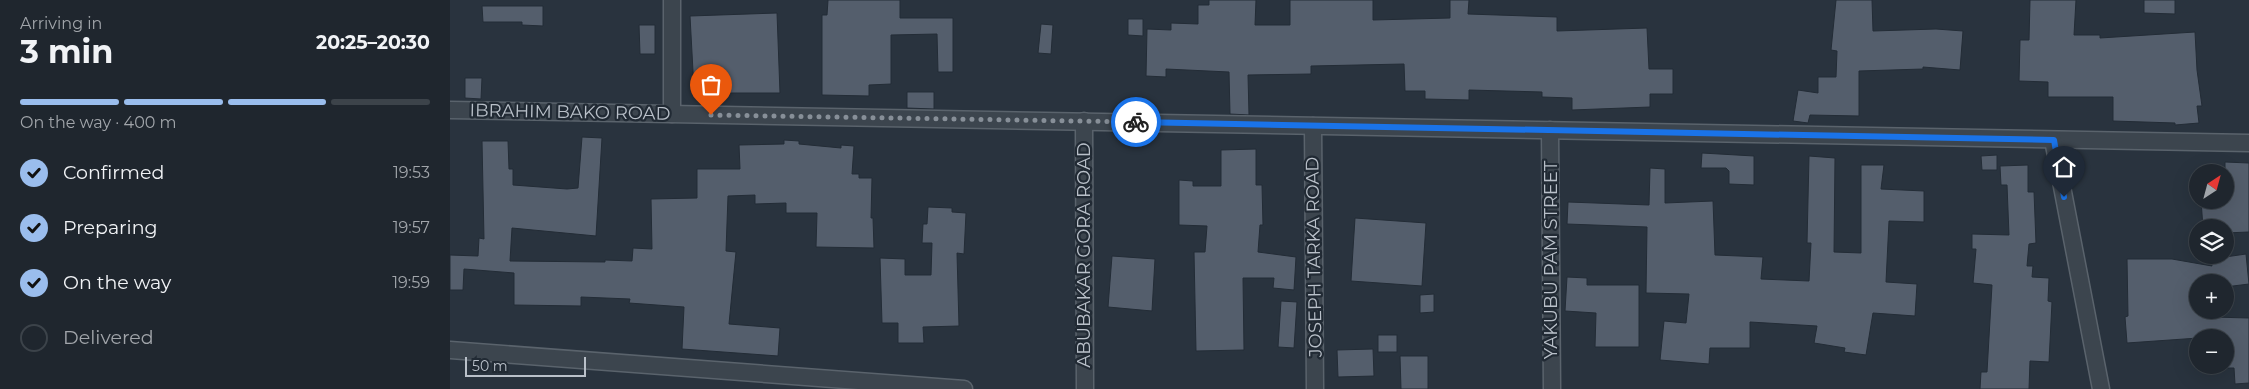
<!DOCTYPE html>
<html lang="en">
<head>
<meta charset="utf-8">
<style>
  :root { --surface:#1f262e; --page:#272e36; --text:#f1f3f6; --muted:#a1a5aa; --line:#3c434a; --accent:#9abded }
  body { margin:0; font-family:Montserrat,sans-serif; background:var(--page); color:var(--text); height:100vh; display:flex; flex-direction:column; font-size:19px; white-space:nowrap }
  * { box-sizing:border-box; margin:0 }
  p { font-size:16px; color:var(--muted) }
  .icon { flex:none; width:28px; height:28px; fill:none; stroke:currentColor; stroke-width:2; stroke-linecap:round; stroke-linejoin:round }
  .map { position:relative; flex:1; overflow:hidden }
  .drawer { display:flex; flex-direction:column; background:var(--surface); width:450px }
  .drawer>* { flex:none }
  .needle { width:32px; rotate:36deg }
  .controls { position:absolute; left:1739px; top:164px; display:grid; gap:10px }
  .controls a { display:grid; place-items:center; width:45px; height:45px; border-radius:50%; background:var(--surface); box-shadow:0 5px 20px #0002,0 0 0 1px var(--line); font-size:25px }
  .scale { position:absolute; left:15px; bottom:12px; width:121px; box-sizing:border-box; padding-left:5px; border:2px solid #b9c0c9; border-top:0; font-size:14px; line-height:18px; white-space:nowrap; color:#b9c0c9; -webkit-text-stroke:4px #212a34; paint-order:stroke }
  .pin { position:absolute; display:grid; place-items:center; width:42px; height:42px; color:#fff; margin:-51px -21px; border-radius:50% 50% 50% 0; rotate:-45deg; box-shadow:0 0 5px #0007 }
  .pin .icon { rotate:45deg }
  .courier { position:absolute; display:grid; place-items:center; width:50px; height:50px; margin:-25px; border:4px solid #1a73e8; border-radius:50%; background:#fff; color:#222; box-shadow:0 1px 6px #0007 }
  .head em { font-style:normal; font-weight:700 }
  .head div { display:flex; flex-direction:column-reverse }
  .head { display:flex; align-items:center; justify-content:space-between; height:85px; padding:0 20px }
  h1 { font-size:32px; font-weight:700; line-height:38px }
  .bar { display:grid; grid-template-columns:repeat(4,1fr); gap:8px 5px; align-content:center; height:60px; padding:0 20px }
  .bar i { height:6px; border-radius:4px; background:var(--line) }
  .bar .selected { background:var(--accent) }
  .bar p { grid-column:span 4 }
  ol { padding:0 20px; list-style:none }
  li { display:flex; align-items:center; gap:15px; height:55px }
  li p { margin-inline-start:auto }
  li .icon { padding:5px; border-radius:50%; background:var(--accent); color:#111; stroke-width:4 }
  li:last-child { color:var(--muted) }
  li i { width:28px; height:28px; border:2px solid var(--line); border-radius:50% }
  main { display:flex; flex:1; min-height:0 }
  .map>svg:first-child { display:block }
  .building { fill:#545e6c; stroke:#232c36 }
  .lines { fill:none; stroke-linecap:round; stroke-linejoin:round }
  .street-casing { stroke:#5a636c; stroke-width:19 }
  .street { stroke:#3c454e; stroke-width:16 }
  .done { stroke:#878f98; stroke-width:5; stroke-dasharray:0 9 }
  .route { stroke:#1a73e8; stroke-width:6 }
  .labels { text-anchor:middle; stroke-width:4.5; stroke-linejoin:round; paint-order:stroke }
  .street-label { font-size:18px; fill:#b9c0c9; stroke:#212a34 }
</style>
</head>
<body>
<main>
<section class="drawer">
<div class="head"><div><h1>3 min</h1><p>Arriving in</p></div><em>20:25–20:30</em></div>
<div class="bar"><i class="selected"></i><i class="selected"></i><i class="selected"></i><i></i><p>On the way · 400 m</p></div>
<ol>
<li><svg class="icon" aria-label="check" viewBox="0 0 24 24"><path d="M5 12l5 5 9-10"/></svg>Confirmed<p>19:53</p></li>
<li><svg class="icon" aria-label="check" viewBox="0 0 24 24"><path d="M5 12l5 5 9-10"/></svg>Preparing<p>19:57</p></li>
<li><svg class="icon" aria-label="check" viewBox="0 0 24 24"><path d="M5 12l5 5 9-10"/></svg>On the way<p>19:59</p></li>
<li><i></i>Delivered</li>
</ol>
</section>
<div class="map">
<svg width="1799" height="389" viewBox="0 0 1799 389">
  <rect width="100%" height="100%" fill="#29333e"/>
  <g class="building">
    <polygon points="378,0 450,0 450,18 503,18 503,72 488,72 487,34 441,35 441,84 419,85 419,96 372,95 372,15 377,15"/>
    <polygon points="759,0 806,0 805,25 840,25 840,0 923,0 923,20 1000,18 1000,0 1019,0 1018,14 1107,17 1107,31 1197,28 1199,69 1223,69 1223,94 1200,94 1200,107 1122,110 1122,98 1092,97 1092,92 1019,90 1019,100 975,99 975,91 955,91 954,64 861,66 861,74 798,75 799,115 780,114 779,72 716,69 716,77 696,76 697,29 721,30 721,23 748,24 748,5 759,5"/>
    <polygon points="1386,0 1422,0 1423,31 1486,29 1513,31 1510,70 1473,67 1473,69 1409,71 1409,116 1360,115 1358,123 1343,121 1348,90 1368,93 1368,77 1386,77 1387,51 1381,50"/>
    <polygon points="1580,0 1626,0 1624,35 1650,35 1650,38 1745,32 1747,70 1752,106 1747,106 1749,123 1725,125 1725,123 1663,121 1663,97 1598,97 1598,82 1569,81 1570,40 1579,40"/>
    <polygon points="1694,0 1725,0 1725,14 1694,13"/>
    <polygon points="32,6 93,6 93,26 72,25 72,22 33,22"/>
    <polygon points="327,13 330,93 272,93 271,89 244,90 240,16"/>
    <polygon points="678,19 693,19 693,36 678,35"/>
    <polygon points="591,24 603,25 601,54 588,53"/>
    <polygon points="189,25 205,25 205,54 190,54"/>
    <polygon points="15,78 32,78 31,99 15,98"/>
    <polygon points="457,92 484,92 484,109 457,108"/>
    <polygon points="132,137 152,138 146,236 62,228 60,261 155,262 155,260 182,261 183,248 202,249 201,199 247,198 247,169 290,169 289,145 334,144 334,140 349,141 349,144 391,148 391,145 404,146 402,174 409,174 409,178 422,178 421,218 423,218 424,248 366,247 367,213 336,213 336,203 305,204 305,195 278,196 276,251 286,252 279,324 330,328 328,356 232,349 234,307 179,303 180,299 131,297 131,306 64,305 64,273 14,269 13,290 0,290 0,255 28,256 29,238 34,239 32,141 58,141 59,169 63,169 63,185 117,189 128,188"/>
    <polygon points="806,149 806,185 812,185 813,225 810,225 808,252 846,257 844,290 823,288 824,278 793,278 794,350 746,351 744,252 755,252 757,226 729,225 729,180 743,181 743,186 771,186 771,150"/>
    <polygon points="1252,153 1304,156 1304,185 1279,184 1279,171 1276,168 1251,168"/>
    <polygon points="1547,155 1547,170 1532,170 1531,156"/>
    <polygon points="1359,156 1385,158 1384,252 1411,253 1411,165 1434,165 1431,189 1474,191 1474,222 1439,221 1436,282 1467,284 1465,316 1423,313 1416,355 1394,352 1395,348 1364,343 1367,326 1300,322 1300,348 1260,348 1259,364 1210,360 1214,321 1236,323 1239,294 1196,293 1197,227 1117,224 1118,202 1199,205 1200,168 1215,169 1215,203 1263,201 1265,255 1313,257 1311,279 1359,281 1361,243 1357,243"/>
    <polygon points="1775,162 1799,163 1799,232 1775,233 1775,228 1753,228 1751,200 1775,200"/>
    <polygon points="1578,165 1578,192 1584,192 1586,243 1579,244 1577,266 1583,266 1582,277 1599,278 1598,301 1602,302 1599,362 1580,361 1579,389 1530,389 1531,372 1537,372 1542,285 1523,283 1526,249 1522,249 1522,234 1559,235 1557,185 1551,185 1550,166"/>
    <polygon points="478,207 502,208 502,212 516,213 514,254 507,253 509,326 473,327 474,343 448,343 448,323 432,323 430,258 455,259 455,275 481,275 482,243 472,243 473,224 477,224"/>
    <polygon points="905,218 976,223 972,286 901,281"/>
    <polygon points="1796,254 1799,284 1775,287 1775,282 1748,282 1748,310 1761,310 1762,317 1799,318 1799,383 1785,384 1784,368 1777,368 1777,336 1677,343 1675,317 1678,316 1677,259 1722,259 1762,266 1761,259"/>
    <polygon points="662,256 705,259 702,311 658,307"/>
    <polygon points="1117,277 1137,278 1137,285 1189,285 1189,347 1145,347 1146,313 1115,311"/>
    <polygon points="984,294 984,312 970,313 970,295"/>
    <polygon points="831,301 847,302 844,348 828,347"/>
    <rect x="928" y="335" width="19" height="17"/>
    <polygon points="923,349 924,376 888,377 887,350"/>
    <polygon points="950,356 978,356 978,389 951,389"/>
  </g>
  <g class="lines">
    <defs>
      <g id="street">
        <polyline points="0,110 1799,143"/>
        <polyline points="222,114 222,0"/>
        <polyline points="634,121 635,389"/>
        <polyline points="863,126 865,389"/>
        <polyline points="1100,130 1102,389"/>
        <polyline points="1603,140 1651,389"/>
        <polyline points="0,350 514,389"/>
      </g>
    </defs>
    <use href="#street" class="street-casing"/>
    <use href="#street" class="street"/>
  </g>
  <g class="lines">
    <polyline class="done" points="261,115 686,122"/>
    <polyline class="route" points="686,122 1604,140 1614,197"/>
  </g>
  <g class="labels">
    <g class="street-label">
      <text transform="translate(120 112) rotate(1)" y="6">IBRAHIM BAKO ROAD</text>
      <text transform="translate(634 255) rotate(-90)" y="6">ABUBAKAR GORA ROAD</text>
      <text transform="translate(864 257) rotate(-91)" y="6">JOSEPH TARKA ROAD</text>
      <text transform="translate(1101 260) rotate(-90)" y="6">YAKUBU PAM STREET</text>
    </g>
  </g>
</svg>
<div class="controls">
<a><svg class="needle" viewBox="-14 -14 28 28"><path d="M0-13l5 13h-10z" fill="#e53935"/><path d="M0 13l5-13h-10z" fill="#a1a5aa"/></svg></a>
<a><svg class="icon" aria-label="layers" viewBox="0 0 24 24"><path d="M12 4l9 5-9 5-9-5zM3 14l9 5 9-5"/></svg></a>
<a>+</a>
<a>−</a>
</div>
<div class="scale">50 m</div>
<div class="pin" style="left:261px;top:115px;background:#ea580c"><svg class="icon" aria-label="bag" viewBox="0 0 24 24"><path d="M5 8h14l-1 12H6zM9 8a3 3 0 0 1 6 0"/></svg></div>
<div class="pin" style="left:1614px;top:197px;background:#1f2937"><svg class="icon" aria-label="home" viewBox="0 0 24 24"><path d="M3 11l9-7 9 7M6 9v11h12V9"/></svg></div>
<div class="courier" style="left:686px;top:122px"><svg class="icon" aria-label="bike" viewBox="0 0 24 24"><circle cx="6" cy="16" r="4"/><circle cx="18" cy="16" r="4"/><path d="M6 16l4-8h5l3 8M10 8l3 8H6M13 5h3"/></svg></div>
</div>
</main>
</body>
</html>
